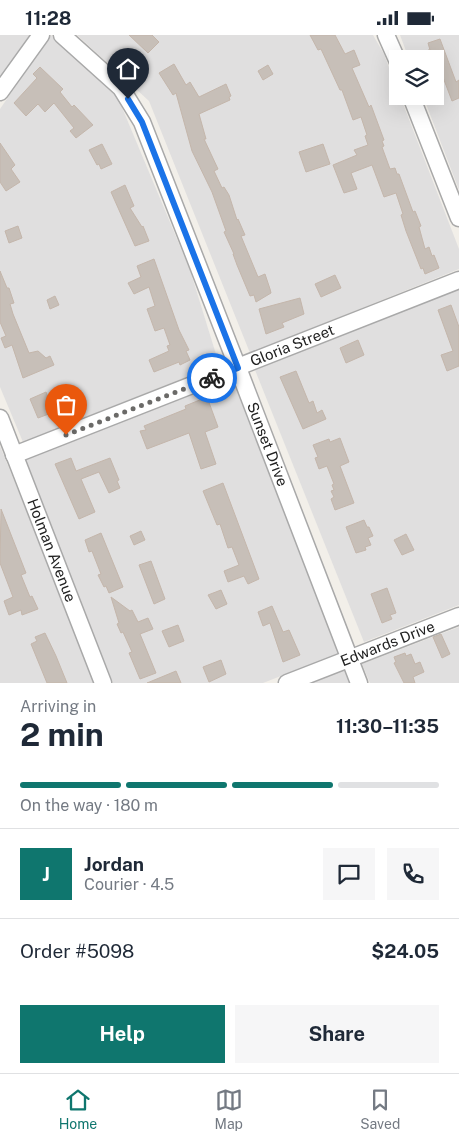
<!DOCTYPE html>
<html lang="en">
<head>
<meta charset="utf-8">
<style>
  :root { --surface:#fff; --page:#f6f6f7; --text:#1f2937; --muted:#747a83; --line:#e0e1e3; --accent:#0f766e }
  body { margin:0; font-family:"Public Sans",sans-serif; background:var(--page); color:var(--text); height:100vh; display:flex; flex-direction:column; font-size:19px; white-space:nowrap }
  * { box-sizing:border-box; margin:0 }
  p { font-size:16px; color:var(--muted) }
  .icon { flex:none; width:28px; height:28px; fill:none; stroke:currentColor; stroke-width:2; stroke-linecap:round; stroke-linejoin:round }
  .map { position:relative; height:648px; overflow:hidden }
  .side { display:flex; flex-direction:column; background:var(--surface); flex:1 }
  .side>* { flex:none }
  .tools { position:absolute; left:389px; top:15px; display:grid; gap:10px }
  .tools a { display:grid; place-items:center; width:55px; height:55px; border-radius:0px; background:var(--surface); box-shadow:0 5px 20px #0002; font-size:25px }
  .pin { position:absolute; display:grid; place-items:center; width:42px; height:42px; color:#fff; margin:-51px -21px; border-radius:50% 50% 50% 0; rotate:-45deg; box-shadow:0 0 5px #0007 }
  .pin .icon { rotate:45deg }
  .courier { position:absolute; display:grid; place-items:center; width:50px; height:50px; margin:-25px; border:4px solid #1a73e8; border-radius:50%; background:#fff; color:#222; box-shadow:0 1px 6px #0007 }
  .head em { font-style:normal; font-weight:700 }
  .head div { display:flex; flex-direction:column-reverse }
  .head { display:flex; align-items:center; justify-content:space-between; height:85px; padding:0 20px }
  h1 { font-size:32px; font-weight:700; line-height:38px }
  .bar { display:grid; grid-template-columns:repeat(4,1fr); gap:8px 5px; align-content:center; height:60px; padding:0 20px }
  .bar i { height:6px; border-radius:4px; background:var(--line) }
  .bar .active { background:var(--accent) }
  .bar p { grid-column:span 4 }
  .line { display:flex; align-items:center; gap:12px; padding:0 20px; border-top:1px solid var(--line) }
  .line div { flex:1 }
  .round { display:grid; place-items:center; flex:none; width:52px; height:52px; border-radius:0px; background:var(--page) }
  .primary-button { display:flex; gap:10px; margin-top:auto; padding:10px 20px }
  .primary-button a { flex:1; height:58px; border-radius:0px; background:var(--accent); color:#fff; font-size:20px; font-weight:700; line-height:58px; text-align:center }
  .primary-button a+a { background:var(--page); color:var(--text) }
  .status { display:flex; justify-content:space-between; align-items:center; height:35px; padding:0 25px; background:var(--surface); direction:ltr }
  .status svg { height:14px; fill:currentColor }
  .tab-bar { display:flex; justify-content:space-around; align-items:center; height:70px; border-top:1px solid var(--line); background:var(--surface); font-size:14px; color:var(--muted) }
  .tab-bar a { display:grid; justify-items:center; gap:2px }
  .tab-bar .active { color:var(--accent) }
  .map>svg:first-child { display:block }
  .residential { fill:#e0dfdf }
  .building { fill:#c7bfb8; stroke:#c4b6ab }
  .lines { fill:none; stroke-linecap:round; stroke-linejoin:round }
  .minor-casing { stroke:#a9a9a9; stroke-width:19 }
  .minor { stroke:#fff; stroke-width:16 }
  .done { stroke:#6b6a68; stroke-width:5; stroke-dasharray:0 9 }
  .route { stroke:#1a73e8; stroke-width:6 }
  .labels { text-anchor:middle; stroke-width:4; stroke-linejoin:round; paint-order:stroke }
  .street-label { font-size:15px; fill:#222; stroke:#fff }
</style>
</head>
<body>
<div class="status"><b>11:28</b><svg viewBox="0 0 49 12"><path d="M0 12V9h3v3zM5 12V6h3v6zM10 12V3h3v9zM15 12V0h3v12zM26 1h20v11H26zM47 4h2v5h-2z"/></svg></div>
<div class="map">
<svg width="459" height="648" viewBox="0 0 459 648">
  <rect width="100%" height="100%" fill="#f2efe9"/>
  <g class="residential">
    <polygon points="0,0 36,0 0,49"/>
    <polygon points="51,0 118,63 190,235 219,329 23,407 0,352 0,74"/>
    <polygon points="77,0 373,0 384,19 397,54 398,61 400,61 459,214 459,234 250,318 149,66"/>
    <polygon points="400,0 459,0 459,155 423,61 435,61 435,24 409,24"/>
    <polygon points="459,254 459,570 364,607 255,335"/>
    <polygon points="233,341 340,618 263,648 113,648 22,424"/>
    <polygon points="0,411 60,558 96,648 0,648"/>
    <polygon points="459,592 459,648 370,648 362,629"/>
    <polygon points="345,633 351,648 307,648"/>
  </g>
  <g class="building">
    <polygon points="129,0 152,0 159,7 148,18"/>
    <polygon points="310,0 335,0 345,19 354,15 360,30 352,33 369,72 371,70 384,105 382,106 384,111 382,112 390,134 395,133 397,139 399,139 413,177 415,176 421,191 419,192 425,214 429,212 432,221 434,220 439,233 425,239 423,233 421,234 406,196 401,180 403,179 396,158 384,162 372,130 351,138 357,154 344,158 333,130 357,120 354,115 368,110 365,101 367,100 361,82 353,85 342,55 340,55 321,14 318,15"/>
    <polygon points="440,4 456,47 459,45 459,63 452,66 438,29 435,31 435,24 432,24 428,15 430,15 428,8"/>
    <polygon points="174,29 186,50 190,47 199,62 226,49 231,61 229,62 230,65 199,79 206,104 204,104 218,134 214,136 222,153 224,152 229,160 237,185 238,184 245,200 241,201 258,242 265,239 270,254 271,258 256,267 254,260 250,261 237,230 233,219 234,219 224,197 226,196 212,157 192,116 176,58 173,60 159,38"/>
    <polygon points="268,30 273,39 263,45 258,36"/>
    <polygon points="40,32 63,54 60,57 72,72 74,70 93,90 76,103 70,96 74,93 54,68 45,77 38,69 26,81 14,68 37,43 33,39"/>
    <polygon points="0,108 15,130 11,134 20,147 6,156 0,147"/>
    <polygon points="102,109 112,129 101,134 99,129 97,130 89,115"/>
    <polygon points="323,109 330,129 306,137 299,117"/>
    <polygon points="125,150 134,171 130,173 142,192 143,191 149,206 135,211 111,157"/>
    <polygon points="18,191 22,203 9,208 5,196"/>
    <polygon points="154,224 179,295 189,315 186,316 190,325 180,330 179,327 154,337 149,325 169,316 167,311 170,310 164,293 155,296 147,274 155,271 149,252 134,259 128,248 141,242 137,231"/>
    <polygon points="0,236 7,253 9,253 14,268 10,269 13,279 29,318 38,316 46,323 50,321 54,330 23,343 12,310 5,313 1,303 6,301 0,287"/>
    <polygon points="335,240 341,253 321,262 315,249"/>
    <polygon points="55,261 59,270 50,274 47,265"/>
    <polygon points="300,263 304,279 282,288 284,292 266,299 259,274"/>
    <polygon points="451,270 459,292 459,331 447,336 441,320 453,316 438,275"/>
    <polygon points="358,305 364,320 346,328 340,313"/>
    <polygon points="296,336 309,368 313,366 317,378 322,375 326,384 303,394 280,342"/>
    <polygon points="46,357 54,377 38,383 30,364"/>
    <polygon points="207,362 218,392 205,397 216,429 201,434 189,398 147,414 140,396 146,395 144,391 186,374 185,371"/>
    <polygon points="340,403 349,427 340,431 354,468 335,475 331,464 334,462 331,456 334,455 332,450 334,449 327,431 319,434 315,423 318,422 313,410 329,404 330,407"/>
    <polygon points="71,423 76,436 110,423 119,445 117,446 120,453 109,458 99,437 81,444 95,477 79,484 55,429"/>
    <polygon points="223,448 259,544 248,549 244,541 228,547 224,536 239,530 232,512 228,513 220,489 217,490 203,456"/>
    <polygon points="1,474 26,538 21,540 30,562 32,561 38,574 22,580 21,575 9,580 4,566 13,562 0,528"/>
    <polygon points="364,485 367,492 369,492 373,501 368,503 371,510 365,512 366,515 356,518 346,492"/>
    <polygon points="141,496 145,505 134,510 130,501"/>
    <polygon points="101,498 123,552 109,558 106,551 104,552 98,540 101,539 92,516 89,517 85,505"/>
    <polygon points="406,499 414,515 402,520 394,505"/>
    <polygon points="151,526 165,564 154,569 139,530"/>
    <polygon points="387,553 396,578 390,580 392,584 382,588 371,559"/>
    <polygon points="221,555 227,569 216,574 208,560"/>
    <polygon points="111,562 130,576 132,575 138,587 148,583 153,594 140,599 156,638 140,644 129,618 132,617 123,597 121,598 117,589 119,588"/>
    <polygon points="272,571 283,597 289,595 300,620 283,627 270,588 263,591 258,577"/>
    <polygon points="178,590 184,606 169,612 162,596"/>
    <polygon points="45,598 56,621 67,648 47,648 31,609 37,606 35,602"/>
    <polygon points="441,599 450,619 442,623 433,602"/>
    <polygon points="405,618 406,621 411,619 415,629 420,627 424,637 413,642 415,648 404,648 394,628 396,627 394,622"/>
    <polygon points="221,625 226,639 209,647 203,632"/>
    <polygon points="176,636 181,648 147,648"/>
  </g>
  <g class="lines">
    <defs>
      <g id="minor">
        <path id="s1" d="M62 0 121 53 142 87 238 333 359 648"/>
        <polyline points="386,0 398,27"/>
        <polyline points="0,57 41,0"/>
        <polyline points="411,61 459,183"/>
        <path id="s2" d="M0 383 103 648"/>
        <path id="s3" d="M14 420 459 245"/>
        <path id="s4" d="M287 648 459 581"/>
      </g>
    </defs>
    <use href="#minor" class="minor-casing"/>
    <use href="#minor" class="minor"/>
  </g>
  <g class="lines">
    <polyline class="done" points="66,400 212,343"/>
    <polyline class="route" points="128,64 142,87 238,333 212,343"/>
  </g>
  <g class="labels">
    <g class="street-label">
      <text dy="5" stroke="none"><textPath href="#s3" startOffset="299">Gloria Street</textPath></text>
      <text dy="5" stroke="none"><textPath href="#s1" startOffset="465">Sunset Drive</textPath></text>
      <text dy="5" stroke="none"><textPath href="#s2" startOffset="142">Holman Avenue</textPath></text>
      <text dy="5" stroke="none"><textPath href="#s4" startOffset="108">Edwards Drive</textPath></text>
    </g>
  </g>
</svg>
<div class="tools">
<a><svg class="icon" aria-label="layers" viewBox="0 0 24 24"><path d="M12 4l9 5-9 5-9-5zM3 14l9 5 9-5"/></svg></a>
</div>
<div class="pin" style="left:66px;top:400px;background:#ea580c"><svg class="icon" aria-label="bag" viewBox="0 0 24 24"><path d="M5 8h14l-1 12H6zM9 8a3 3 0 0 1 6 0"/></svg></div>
<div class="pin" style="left:128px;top:64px;background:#1f2937"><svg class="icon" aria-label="home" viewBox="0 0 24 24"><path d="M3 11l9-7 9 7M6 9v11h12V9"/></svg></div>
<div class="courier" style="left:212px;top:343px"><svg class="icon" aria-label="bike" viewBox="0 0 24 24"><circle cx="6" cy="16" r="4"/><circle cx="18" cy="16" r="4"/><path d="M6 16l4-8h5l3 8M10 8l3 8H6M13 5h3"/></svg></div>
</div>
<section class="side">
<div class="head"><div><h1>2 min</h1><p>Arriving in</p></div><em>11:30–11:35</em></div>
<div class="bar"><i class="active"></i><i class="active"></i><i class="active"></i><i></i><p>On the way · 180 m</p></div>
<div class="line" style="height:90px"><b class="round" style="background:var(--accent);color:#fff">J</b><div><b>Jordan</b><p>Courier · 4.5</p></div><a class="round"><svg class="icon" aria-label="chat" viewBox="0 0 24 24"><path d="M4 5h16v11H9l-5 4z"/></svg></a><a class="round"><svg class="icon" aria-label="phone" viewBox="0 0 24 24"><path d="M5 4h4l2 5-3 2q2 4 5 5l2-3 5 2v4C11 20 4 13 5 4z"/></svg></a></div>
<div class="line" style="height:65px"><div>Order #5098</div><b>$24.05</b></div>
<div class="primary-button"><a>Help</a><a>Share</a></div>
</section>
<nav class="tab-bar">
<a class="active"><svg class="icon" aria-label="home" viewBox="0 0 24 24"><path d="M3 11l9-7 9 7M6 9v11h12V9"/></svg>Home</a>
<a><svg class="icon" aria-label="map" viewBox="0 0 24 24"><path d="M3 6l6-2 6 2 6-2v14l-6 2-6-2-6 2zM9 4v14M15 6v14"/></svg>Map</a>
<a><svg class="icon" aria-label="saved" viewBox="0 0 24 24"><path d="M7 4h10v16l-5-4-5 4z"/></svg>Saved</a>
</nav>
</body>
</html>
